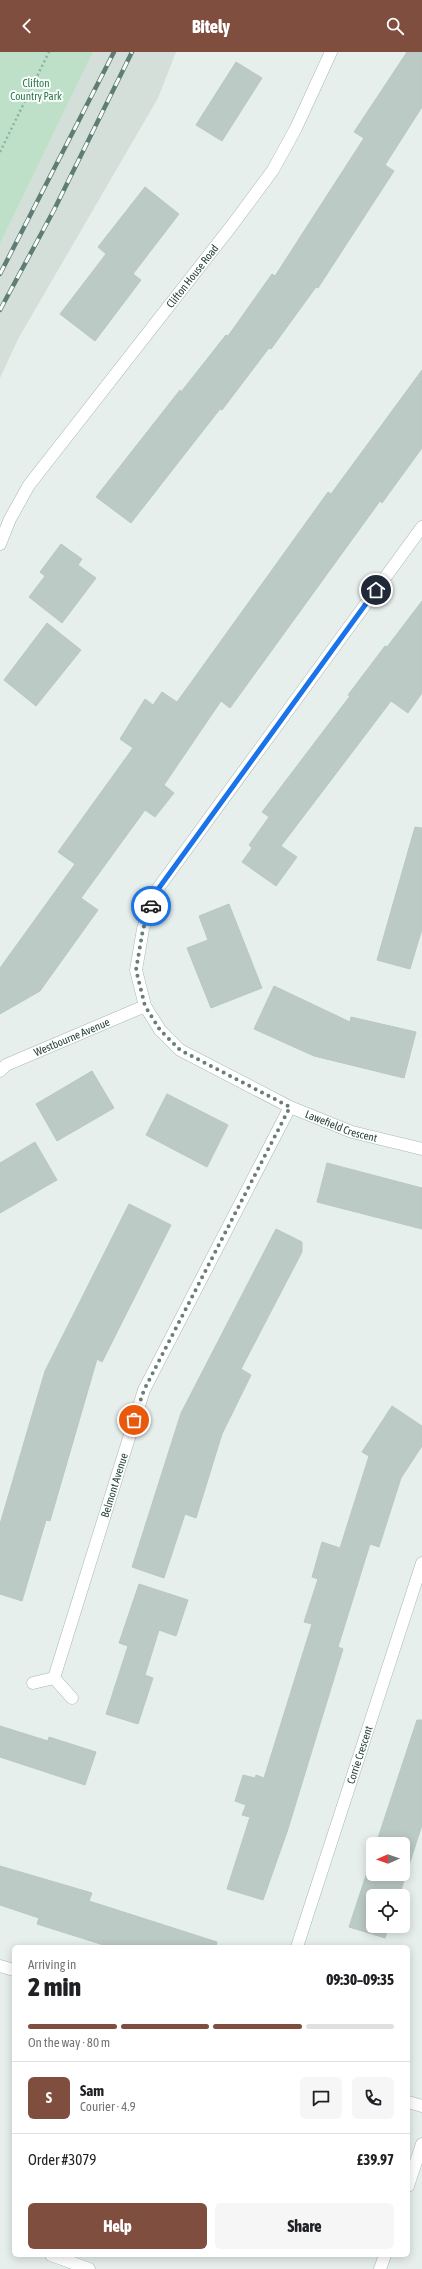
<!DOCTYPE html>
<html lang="en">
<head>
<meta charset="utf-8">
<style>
  :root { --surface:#fff; --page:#f6f6f6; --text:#202124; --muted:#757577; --line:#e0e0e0; --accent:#7f4e3f }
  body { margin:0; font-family:"Asap Condensed",sans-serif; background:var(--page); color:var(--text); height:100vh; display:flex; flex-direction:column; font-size:15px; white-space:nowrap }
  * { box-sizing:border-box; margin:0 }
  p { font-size:13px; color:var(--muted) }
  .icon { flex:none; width:22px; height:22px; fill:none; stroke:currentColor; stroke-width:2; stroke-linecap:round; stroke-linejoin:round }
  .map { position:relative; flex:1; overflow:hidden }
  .drawer { position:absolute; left:12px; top:1893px; width:398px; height:312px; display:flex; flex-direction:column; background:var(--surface); border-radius:6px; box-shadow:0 2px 10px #0003 }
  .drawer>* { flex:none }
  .needle { width:26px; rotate:268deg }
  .fabs { position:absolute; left:366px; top:1785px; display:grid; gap:8px }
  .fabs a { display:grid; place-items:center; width:44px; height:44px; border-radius:6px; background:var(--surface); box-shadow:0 2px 10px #0003; font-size:20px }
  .pin { position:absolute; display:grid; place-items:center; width:34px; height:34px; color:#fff; margin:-17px; border:2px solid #fff; border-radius:50%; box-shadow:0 1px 4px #0007 }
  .courier { position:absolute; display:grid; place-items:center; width:40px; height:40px; margin:-20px; border:3px solid #1a73e8; border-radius:50%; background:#fff; color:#222; box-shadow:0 1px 5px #0007 }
  .head em { font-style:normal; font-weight:800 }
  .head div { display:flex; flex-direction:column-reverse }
  .head { display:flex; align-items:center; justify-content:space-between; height:68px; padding:0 16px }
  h1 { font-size:26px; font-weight:800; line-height:30px }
  .bar { display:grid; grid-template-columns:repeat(4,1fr); gap:6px 4px; align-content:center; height:48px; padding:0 16px }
  .bar i { height:5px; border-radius:3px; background:var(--line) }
  .bar .current { background:var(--accent) }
  .bar p { grid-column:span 4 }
  .line { display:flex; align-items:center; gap:10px; padding:0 16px; border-top:1px solid var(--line) }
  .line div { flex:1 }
  .round { display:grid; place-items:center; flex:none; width:42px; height:42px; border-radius:6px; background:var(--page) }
  .primary-button { display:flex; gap:8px; margin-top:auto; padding:8px 16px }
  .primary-button a { flex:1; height:46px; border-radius:6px; background:var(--accent); color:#fff; font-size:16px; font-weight:800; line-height:46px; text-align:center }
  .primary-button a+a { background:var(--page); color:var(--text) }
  header { display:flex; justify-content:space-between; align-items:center; height:52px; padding:0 16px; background:var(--accent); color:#fff; font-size:18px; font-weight:800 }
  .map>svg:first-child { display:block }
  .built { fill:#d4dfda }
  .green { fill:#bfe0c8 }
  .building { fill:#bbcac4; stroke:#b8c9c2 }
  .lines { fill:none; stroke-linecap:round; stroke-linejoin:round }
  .minor-casing { stroke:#a8b8b2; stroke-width:13 }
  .path { stroke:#86b3a5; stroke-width:2.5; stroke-dasharray:2 3; stroke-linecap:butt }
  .minor { stroke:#fff; stroke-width:12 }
  .rail-casing { stroke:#5f7d75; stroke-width:4.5 }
  .rail { stroke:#f7fbf9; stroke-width:3; stroke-dasharray:9; stroke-linecap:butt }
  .done { stroke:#687f78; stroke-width:4; stroke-dasharray:0 7.2 }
  .route { stroke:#1a73e8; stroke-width:5 }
  .labels { text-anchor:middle; stroke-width:4; stroke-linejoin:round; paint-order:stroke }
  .park-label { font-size:11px; fill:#2d7a4b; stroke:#f7fbf9 }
  .street-label { font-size:11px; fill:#24423a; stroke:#f7fbf9 }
</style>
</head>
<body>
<header><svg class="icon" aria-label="back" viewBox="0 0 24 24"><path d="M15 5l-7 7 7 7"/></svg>Bitely<svg class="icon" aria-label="search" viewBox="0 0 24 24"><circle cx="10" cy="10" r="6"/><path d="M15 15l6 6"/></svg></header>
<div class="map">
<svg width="422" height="2217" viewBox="0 0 422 2217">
  <rect width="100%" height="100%" fill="#e6efeb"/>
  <polygon class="built" points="93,0 176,0 158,46 18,287 0,326 0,192"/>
  <polygon class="green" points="0,0 93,0 0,192"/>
  <g class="building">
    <polygon points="407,0 422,0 422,55 385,113 394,119 318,236 316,235 271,297 269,296 222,358 220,357 131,471 96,445 180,338 181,340 226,283 228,284 272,222 275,224 364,86 354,80"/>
    <polygon points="236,10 262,26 222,89 196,73"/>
    <polygon points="145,135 179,162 133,222 141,228 95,289 60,262 106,202 98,195"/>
    <polygon points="422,318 422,396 382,451 380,449 230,656 221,649 164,733 174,741 155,765 145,758 81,846 98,858 40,939 0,962 0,916 75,812 58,800 133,696 120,687 145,647 153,653 162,640 177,650 328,440 331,442"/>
    <polygon points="61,492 82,507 78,513 96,526 62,571 29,545 45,524 40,520"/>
    <polygon points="422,549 422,641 408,661 391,649 363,686 281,794 297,805 276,834 242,810 252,796 249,793 269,765 262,760 350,644 348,643 385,594 387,595"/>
    <polygon points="47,571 81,598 36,654 4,628"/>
    <polygon points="415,775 422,776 422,877 410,917 377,908"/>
    <polygon points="229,852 262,936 211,956 187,896 208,888 199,864"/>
    <polygon points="274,934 350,970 351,965 416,980 404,1026 314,1004 254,977"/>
    <polygon points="92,1019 114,1056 57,1089 36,1052"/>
    <polygon points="167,1042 228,1073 207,1115 146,1083"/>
    <polygon points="35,1090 57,1128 0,1161 0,1111"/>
    <polygon points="327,1111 422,1136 422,1177 317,1150"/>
    <polygon points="129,1152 171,1173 102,1310 97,1307 59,1438 50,1469 46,1468 22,1549 0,1542 0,1472 45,1319"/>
    <polygon points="276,1177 302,1190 302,1200 241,1317 251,1323 222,1382 196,1466 185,1462 164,1526 132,1515 181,1361"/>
    <polygon points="392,1354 422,1374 422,1394 401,1426 379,1495 370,1492 338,1595 343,1597 288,1777 263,1848 227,1837 250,1765 242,1763 246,1753 235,1749 243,1723 255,1726 256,1723 264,1726 312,1572 304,1570 318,1527 312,1525 322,1490 340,1496 369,1404 362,1400"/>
    <polygon points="139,1532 188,1548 176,1584 159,1578 145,1623 153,1626 138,1672 106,1662 128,1594 119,1591"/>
    <polygon points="417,1668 422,1668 422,1773 399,1844 373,1844 373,1874 389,1874 385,1886 349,1875 373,1802 373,1822 403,1822 403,1792 376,1792"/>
    <polygon points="0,1674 48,1689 49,1685 96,1700 85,1733 0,1705"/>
    <polygon points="0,1814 92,1841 89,1849 217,1890 216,1895 110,1895 37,1872 39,1866 0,1853"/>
  </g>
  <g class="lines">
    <defs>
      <g id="minor">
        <path id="s1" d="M422 475 156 839 143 877 136 918 145 954 160 978 180 998 290 1055 352 1080 422 1097"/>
        <path id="s2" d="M0 492 10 467 29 433 233 172 273 118 296 76 331 0"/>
        <path id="s3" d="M0 1019 6 1013 145 954"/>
        <path id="s4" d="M54 1626 144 1338 290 1055"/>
        <polyline points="33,1631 54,1626 72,1646"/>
        <path id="s5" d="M297 1895 422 1511"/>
        <polyline points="0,1914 14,1918"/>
        <polyline points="408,2050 422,2054"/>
        <polyline points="408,2134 422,2092"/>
        <polyline points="51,2203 89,2217"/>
        <polyline points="380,2217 385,2203"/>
      </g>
    </defs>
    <use href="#minor" class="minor-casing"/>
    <polyline class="path" points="0,100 49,0"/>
    <use href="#minor" class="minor"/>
    <defs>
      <g id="rail">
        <polyline points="0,222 114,0"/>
        <polyline points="0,258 54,158 132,0"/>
      </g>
    </defs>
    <use href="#rail" class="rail-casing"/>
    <use href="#rail" class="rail"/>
  </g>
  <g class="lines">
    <polyline class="done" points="134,1368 144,1338 290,1055 180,998 160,978 145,954 136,918 143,877 151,854"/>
    <polyline class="route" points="151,854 156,840 376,538"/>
  </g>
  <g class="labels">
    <g class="park-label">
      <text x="36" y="35">Clifton<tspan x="36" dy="13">Country Park</tspan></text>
    </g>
    <g class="street-label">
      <text dy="4" stroke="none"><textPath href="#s2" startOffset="331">Clifton House Road</textPath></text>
      <text dy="4" stroke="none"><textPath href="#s3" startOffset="80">Westbourne Avenue</textPath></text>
      <text dy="4" stroke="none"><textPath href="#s1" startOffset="805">Lawefield Crescent</textPath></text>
      <text dy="4" stroke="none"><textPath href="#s4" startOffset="202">Belmont Avenue</textPath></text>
      <text dy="4" stroke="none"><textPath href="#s5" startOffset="202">Corrie Crescent</textPath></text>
    </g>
  </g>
</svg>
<div class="fabs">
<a><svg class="needle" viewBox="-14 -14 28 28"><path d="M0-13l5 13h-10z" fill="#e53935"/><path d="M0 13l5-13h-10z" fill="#757577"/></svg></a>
<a><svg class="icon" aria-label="locate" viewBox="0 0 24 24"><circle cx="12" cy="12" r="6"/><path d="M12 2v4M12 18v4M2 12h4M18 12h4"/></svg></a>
</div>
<div class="pin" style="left:134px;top:1368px;background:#ea580c"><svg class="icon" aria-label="bag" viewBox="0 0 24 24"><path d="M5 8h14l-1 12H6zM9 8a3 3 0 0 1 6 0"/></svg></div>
<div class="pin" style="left:376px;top:538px;background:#1f2937"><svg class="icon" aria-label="home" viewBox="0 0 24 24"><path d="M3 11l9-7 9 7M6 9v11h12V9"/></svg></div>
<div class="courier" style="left:151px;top:854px"><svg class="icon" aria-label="car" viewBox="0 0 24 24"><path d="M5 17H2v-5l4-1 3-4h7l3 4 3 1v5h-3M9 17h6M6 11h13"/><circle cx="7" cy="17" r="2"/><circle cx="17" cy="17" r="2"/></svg></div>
<section class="drawer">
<div class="head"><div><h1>2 min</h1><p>Arriving in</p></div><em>09:30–09:35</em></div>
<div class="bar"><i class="current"></i><i class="current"></i><i class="current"></i><i></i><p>On the way · 80 m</p></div>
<div class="line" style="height:72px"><b class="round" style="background:var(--accent);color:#fff">S</b><div><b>Sam</b><p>Courier · 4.9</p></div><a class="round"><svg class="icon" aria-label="chat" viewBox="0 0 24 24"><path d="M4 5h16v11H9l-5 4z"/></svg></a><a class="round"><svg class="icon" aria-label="phone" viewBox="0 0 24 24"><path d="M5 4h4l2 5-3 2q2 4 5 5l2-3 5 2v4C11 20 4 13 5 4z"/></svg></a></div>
<div class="line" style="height:52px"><div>Order #3079</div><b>£39.97</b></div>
<div class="primary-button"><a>Help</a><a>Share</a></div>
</section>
</div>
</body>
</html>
